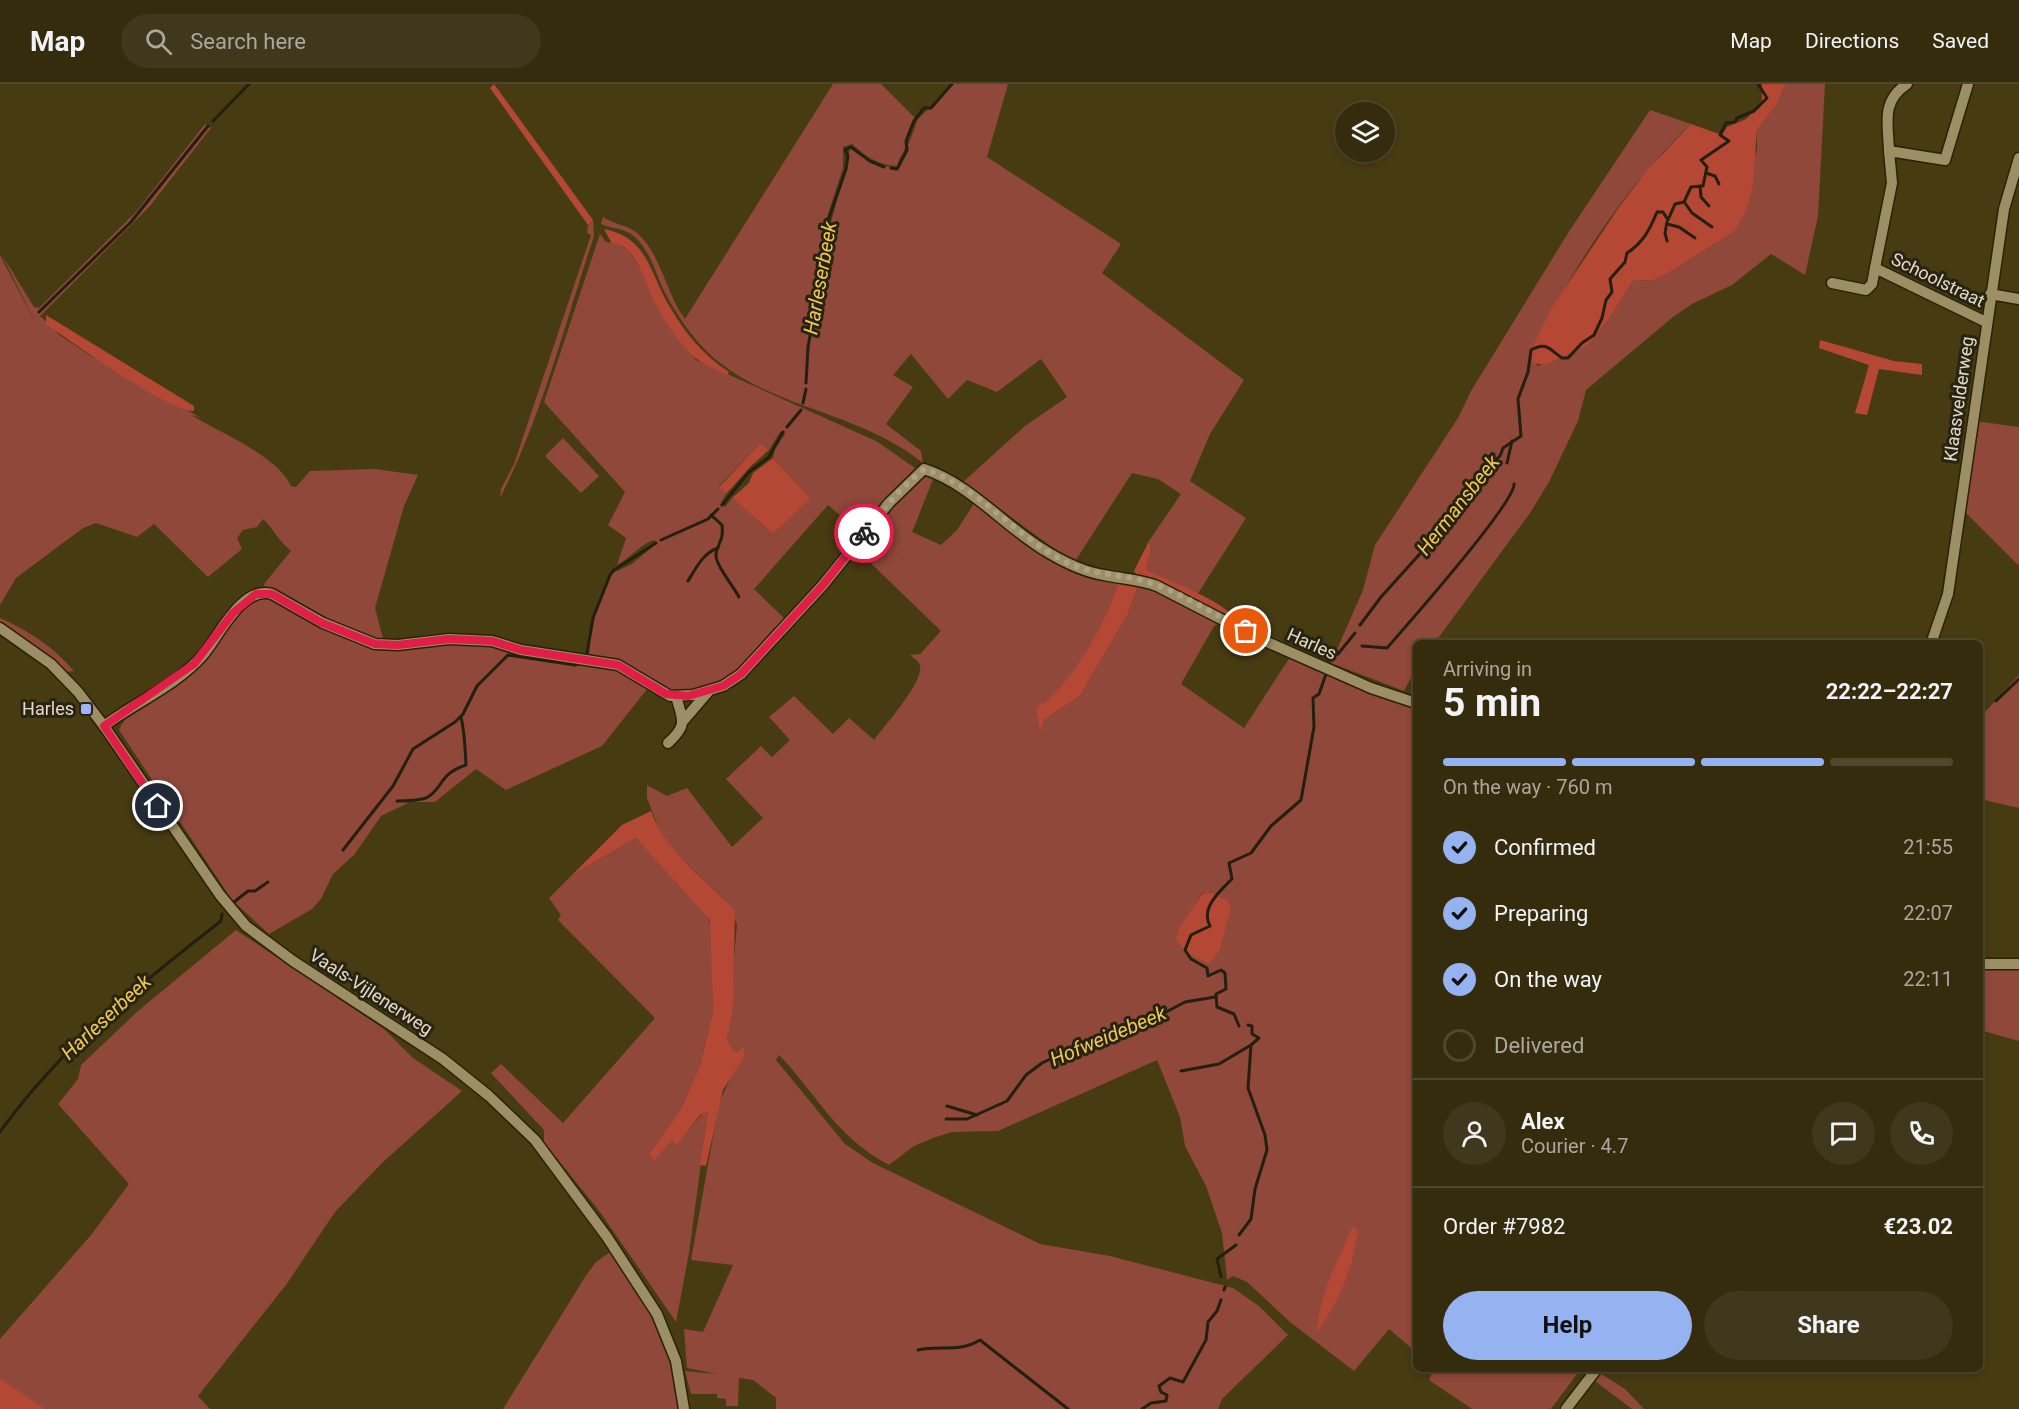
<!DOCTYPE html>
<html lang="en">
<head>
<meta charset="utf-8">
<style>
  :root { --surface:#352c0e; --page:#40381c; --text:#f1f3f6; --muted:#aaa79e; --line:#4f482e; --accent:#95b2f1 }
  body { margin:0; font-family:Roboto,sans-serif; background:var(--page); color:var(--text); height:100vh; display:flex; flex-direction:column; font-size:22px; white-space:nowrap }
  * { box-sizing:border-box; margin:0 }
  p { font-size:20px; color:var(--muted) }
  .icon { flex:none; width:33px; height:33px; fill:none; stroke:currentColor; stroke-width:2; stroke-linecap:round; stroke-linejoin:round }
  .map { position:relative; flex:1; overflow:hidden }
  .drawer { position:absolute; left:1413px; top:556px; width:570px; height:732px; display:flex; flex-direction:column; background:var(--surface); border-radius:9px; box-shadow:0 3px 9px #0003,0 0 0 2px var(--line) }
  .drawer>* { flex:none }
  .controls { position:absolute; left:1335px; top:18px; display:grid; gap:12px }
  .controls a { display:grid; place-items:center; width:60px; height:60px; border-radius:50%; background:var(--surface); box-shadow:0 3px 9px #0003,0 0 0 2px var(--line); font-size:30px }
  .pin { position:absolute; display:grid; place-items:center; width:51px; height:51px; color:#fff; margin:-26px; border:3px solid #fff; border-radius:50%; box-shadow:0 2px 6px #0007 }
  .courier { position:absolute; display:grid; place-items:center; width:60px; height:60px; margin:-30px; border:4px solid #e11d48; border-radius:50%; background:#fff; color:#222; box-shadow:0 2px 8px #0007 }
  .headline em { font-style:normal; font-weight:700 }
  .headline div { display:flex; flex-direction:column-reverse }
  .headline { display:flex; align-items:center; justify-content:space-between; height:102px; padding:0 30px }
  h1 { font-size:39px; font-weight:700; line-height:45px }
  .bar { display:grid; grid-template-columns:repeat(4,1fr); gap:9px 6px; align-content:center; height:72px; padding:0 30px }
  .bar i { height:8px; border-radius:4px; background:var(--line) }
  .bar .selected { background:var(--accent) }
  .bar p { grid-column:span 4 }
  .line { display:flex; align-items:center; gap:15px; padding:0 30px; border-top:2px solid var(--line) }
  .line div { flex:1 }
  .round { display:grid; place-items:center; flex:none; width:63px; height:63px; border-radius:32px; background:var(--page) }
  ol { padding:0 30px; list-style:none }
  li { display:flex; align-items:center; gap:18px; height:66px }
  li p { margin-inline-start:auto }
  li .icon { padding:6px; border-radius:50%; background:var(--accent); color:#111; stroke-width:4 }
  li:last-child { color:var(--muted) }
  li i { width:33px; height:33px; border:3px solid var(--line); border-radius:50% }
  .button { display:flex; gap:12px; margin-top:auto; padding:12px 30px }
  .button a { flex:1; height:69px; border-radius:36px; background:var(--accent); color:#111; font-size:24px; font-weight:700; line-height:69px; text-align:center }
  .button a+a { background:var(--page); color:var(--text) }
  header { display:flex; align-items:center; gap:36px; box-sizing:border-box; height:84px; padding:0 30px; background:var(--surface); border-bottom:2px solid var(--line) }
  header strong { font-size:28px }
  nav { display:flex; gap:33px; margin-inline-start:auto; font-size:21px }
  .search { width:420px; height:54px; background:var(--page); display:flex; align-items:center; gap:15px; box-sizing:border-box; padding:0 21px; border-radius:33px; color:var(--muted); font-size:22px }
  .map>svg:first-child { display:block }
  .green { fill:#8f483a; fill-rule:evenodd }
  .forest { fill:#b44835 }
  .lines { fill:none; stroke-linecap:round; stroke-linejoin:round }
  .stream { stroke:#241f0f; stroke-width:3 }
  .minor-casing { stroke:#2b2204; stroke-width:13 }
  .minor { stroke:#9c8f65; stroke-width:10 }
  .done { stroke:#aca387; stroke-width:6; stroke-dasharray:0 10.8 }
  .route { stroke:#e11d48; stroke-width:8 }
  .poi-dot { fill:#9fb3fd; stroke:#282312; stroke-width:2 }
  .labels { text-anchor:middle; stroke-width:6; stroke-linejoin:round; paint-order:stroke }
  .street-label { font-size:18px; fill:#e2dbc6; stroke:#282312 }
  .poi-label { font-size:18px; fill:#e2dbc6; stroke:#282312; text-anchor:end }
  .water-label { font-size:20px; font-style:italic; fill:#eeca54; stroke:#282312 }
</style>
</head>
<body>
<header>
<strong>Map</strong>
<div class="search"><svg class="icon" aria-label="search" viewBox="0 0 24 24"><circle cx="10" cy="10" r="6"/><path d="M15 15l6 6"/></svg>Search here</div>
<nav><a>Map</a><a>Directions</a><a>Saved</a></nav>
</header>
<div class="map">
<svg width="2019" height="1325" viewBox="0 0 2019 1325">
  <rect width="100%" height="100%" fill="#473b12"/>
  <g class="green">
    <path d="M833 0H881L915 34C908 43 907 52 905 63 904 71 898 73 898 82 879 82 866 72 852 60L843 63V84L824 142 827 155 811 216 809 238 831 159 829 146 850 65C869 66 870 85 900 83L918 35 954 0H1008L987 73 1121 160 1102 189 1244 296 1210 350 1190 397 1246 434 1197 511 1146 485 1151 465 1149 457 1181 410 1158 395 1132 389 1074 479 963 398 1025 342 1067 313 1041 275 997 308 967 296 948 315 911 270 893 291 913 303 886 340 921 367 923 379C858 327 776 326 714 274 693 256 676 230 663 205 655 187 650 167 635 153 625 144 613 145 601 140L603 133C613 140 627 141 637 149 661 169 666 210 685 235Z"/>
    <path d="M1786 0H1825L1818 132 1805 191 1771 170 1732 201 1692 220 1673 233 1586 306 1578 337 1549 398 1530 429 1436 557 1434 559 1416 560V584L1404 607 1331 579 1363 506 1375 461 1458 334 1471 307 1568 149 1650 26 1691 40C1625 103 1567 190 1530 273L1538 282 1587 262 1607 238 1633 197 1654 196 1665 191 1734 148 1757 65V46L1776 22Z"/>
    <path d="M205 40 211 44 149 123 40 232 61 252 91 272 201 334 191 331C220 349 277 371 291 402L296 403 310 387 375 385 418 391 404 422 375 524 384 558 357 551 265 505 264 500 291 467C279 457 274 446 263 435L257 443 243 446 237 454 242 465 208 493 154 440 137 453 96 439 83 444 16 494 0 521V171L36 240 2 171 34 223 39 224 136 128Z"/>
    <path d="M593 136 594 152C565 239 542 332 500 414L501 405 514 380 589 157 591 151 587 149 588 141Z"/>
    <path d="M600 150 606 158 620 160 630 168 643 189 665 236 696 276 876 357 918 386 934 393 912 448 941 461 957 446 975 418 1024 455 1118 498C1109 531 1083 576 1063 603 1048 624 1046 611 1041 642L1044 636 1080 612 1128 530 1140 496 1228 536 1214 542 1181 600 1244 644 1292 570 1416 621V1268L1389 1245 1354 1287 1290 1238 1247 1198 1233 1192 1227 1196 1222 1149 1206 1102 1185 1062 1180 1033 1157 976 998 1047 952 1048 933 1054 914 1062 889 1081C835 1052 819 1013 779 971L776 976 845 1060 873 1079 1040 1160 1110 1172 1233 1204 1259 1222 1288 1251 1222 1315 1218 1325H776V1314L753 1296 739 1294 738 1322H726V1315L717 1314V1310H691L685 1287 717 1290 687 1284 684 1245 703 1248 733 1181 691 1176 719 1019 735 984 745 972 744 962 737 968 734 967 727 955 737 840 723 814 672 766 662 753 647 714V701L667 712 687 704 732 763 763 734 726 695 761 662 772 673 790 656 769 633 794 612 833 650 849 634 874 656C884 642 924 598 920 582 919 577 914 574 910 571L920 570 941 547 851 460 861 449 828 421 754 505 785 535 735 593 718 603 673 609 589 573C590 547 599 505 615 485V488L632 480 657 459 654 456C641 460 630 474 617 481L626 454 608 441 625 408 544 318ZM784 347 785 350 775 364 773 374 811 415 773 450 732 414 725 423 720 421 726 410 719 402 760 359 769 366 780 348ZM1202 809 1230 823 1220 866 1177 850Z"/>
    <polygon points="1975,337 2019,343 2019,482 1962,425"/>
    <polygon points="563,354 599,392 581,409 545,372"/>
    <path d="M265 513 359 559 480 560 620 585 648 604 602 662 506 706 476 685 435 718H410L381 732 354 771 333 790 321 815 312 825 269 850 232 816 119 646C129 620 168 611 188 593 216 568 230 526 265 513Z"/>
    <path d="M0 534C30 547 53 563 74 587L66 588 44 568 0 540Z"/>
    <polygon points="2019,591 2019,724 1980,715 1980,626 1985,628"/>
    <polygon points="636,754 705,827 712,843 713,927 700,981 682,1023 649,1070 654,1077 672,1055 677,1060 701,1031 708,1027 689,1169 676,1238 600,1128 544,1058 544,1046 491,989 501,980 563,1039 655,934 558,836 561,831 549,814 572,791"/>
    <polygon points="236,846 384,945 413,974 462,1007 382,1079 335,1128 286,1201 198,1312 210,1325 0,1325 0,1255 91,1151 129,1100 58,1020 78,995 81,981 138,927"/>
    <polygon points="1980,885 2019,885 2019,957 1980,946"/>
    <polygon points="612,1167 632,1192 671,1266 686,1325 503,1325 587,1190 596,1178"/>
    <polygon points="1433,1286 1580,1286 1551,1325 1472,1325 1429,1296"/>
    <polygon points="1600,1289 1625,1305 1644,1325 1632,1325 1595,1297"/>
  </g>
  <g class="forest">
    <polygon points="494,0 593,136 588,141 490,4"/>
    <polygon points="1762,0 1786,0 1776,22 1757,46 1753,101 1746,127 1734,148 1665,191 1654,196 1633,197 1607,238 1587,262 1544,281 1533,279 1530,268 1551,225 1619,123 1648,85 1691,40 1722,51 1727,43 1746,35 1762,19"/>
    <path d="M604 145C649 154 649 189 670 223 685 249 704 272 729 288L727 291C713 284 698 279 688 267 675 253 665 237 656 221 647 204 635 157 612 160Z"/>
    <path d="M46 231 194 322V327C171 329 70 257 46 240Z"/>
    <polygon points="1820,256 1894,277 1922,280 1922,291 1879,285 1867,331 1855,329 1869,281 1819,264"/>
    <polygon points="760,359 769,366 751,382 726,410 719,403"/>
    <polygon points="773,374 811,415 773,450 732,414 749,399 753,389"/>
    <path d="M1149 457 1151 465 1146 485C1173 500 1218 513 1238 537L1228 536 1140 496 1128 530 1080 612 1044 636 1040 647 1036 624C1068 608 1109 533 1118 498L1139 496 1134 487Z"/>
    <path d="M651 727C667 771 705 793 735 827L733 923 727 955 734 967 737 968 744 962 745 972 723 1006 706 1082 700 1081 708 1028 700 1031 677 1061 672 1056 654 1077 649 1070 682 1023 700 981 713 927 710 836 636 754 572 791 622 741Z"/>
    <polygon points="1212,809 1228,817 1231,823 1220,866 1209,880 1189,870 1176,856 1179,844 1202,810"/>
    <path d="M1353 1142 1358 1147C1351 1189 1341 1213 1317 1248 1319 1210 1338 1176 1353 1142Z"/>
    <polygon points="0,1295 45,1325 0,1325"/>
  </g>
  <g class="lines">
    <g class="stream">
      <polyline points="213,37 249,0"/>
      <polyline points="891,84 897,85 907,66 906,57 914,37 924,24 931,24 952,0"/>
      <polyline points="1706,89 1715,92 1719,100"/>
      <polyline points="1700,102 1701,113 1709,122"/>
      <polyline points="1685,119 1692,129 1712,143"/>
      <polyline points="1667,140 1679,143 1695,154"/>
      <polyline points="1667,157 1665,149 1667,138"/>
      <polyline points="39,228 131,138 208,42"/>
      <polyline points="806,299 808,263 828,152 826,143 846,85 848,72 845,66 851,63 870,77 884,83"/>
      <polyline points="803,319 806,305"/>
      <polyline points="787,343 801,326"/>
      <polyline points="1507,379 1512,357"/>
      <polyline points="722,421 749,388 769,373 783,348"/>
      <path d="M711 431 722 441C724 457 718 458 716 470 715 481 733 501 739 513"/>
      <polyline points="661,456 708,435 718,425"/>
      <path d="M688 497C696 484 703 469 718 464"/>
      <path d="M1360 541 1381 513 1454 432 1462 412H1470L1487 384 1500 372 1503 364 1521 352 1518 315 1528 288 1531 266C1547 257 1550 266 1562 274H1568L1582 259 1594 251 1602 234 1606 216 1612 208 1610 195 1625 178 1627 169C1643 159 1650 145 1657 128H1663L1668 136 1675 120 1684 118 1691 103 1703 102 1707 83 1701 76 1729 57 1720 51 1726 39 1735 38 1737 34 1754 27 1767 14 1758 0"/>
      <path d="M1362 562 1387 564C1407 541 1515 419 1514 400"/>
      <polyline points="587,569 593,534 610,491 614,486 656,459"/>
      <polyline points="1338,570 1355,549"/>
      <polyline points="1996,617 2019,595"/>
      <path d="M397 717C406 717 417 717 426 714 443 706 438 690 466 681 465 664 465 650 461 633"/>
      <polyline points="343,766 393,702 413,665 455,638 463,630 477,602 508,571 575,581 581,579"/>
      <polyline points="234,818 248,807 255,807 268,798"/>
      <path d="M1239 942 1234 930 1217 923 1216 910 1226 905 1225 889 1221 886 1208 892 1207 884 1191 875 1185 866 1191 851 1210 842C1200 824 1220 807 1232 795L1229 779 1251 769 1271 742 1301 716 1314 643 1313 614 1319 610 1326 590"/>
      <polyline points="1181,987 1219,980 1251,961"/>
      <polyline points="947,1022 977,1031"/>
      <polyline points="946,1035 967,1035 1007,1017 1026,991 1042,979 1109,947 1131,938 1149,937 1185,918 1215,913"/>
      <path d="M0 1048C60 964 140 900 221 837L222 830"/>
      <polyline points="1239,1151 1251,1135 1255,1105 1267,1066 1265,1051 1248,1004 1251,961 1259,954 1252,950 1252,942 1248,941"/>
      <polyline points="1221,1193 1217,1175 1236,1161"/>
      <polyline points="1224,1206 1225,1203"/>
      <path d="M918 1266C940 1261 959 1269 980 1256L1068 1325"/>
      <polyline points="1142,1325 1151,1319 1166,1317 1167,1311 1161,1308 1159,1302 1170,1294 1183,1298 1206,1256 1208,1238 1217,1227 1221,1216"/>
    </g>
    <defs>
      <g id="minor">
        <path d="M1889 67C1888 39 1881 17 1907 0"/>
        <polyline points="1875,184 1892,99 1889,67 1945,76 1968,0"/>
        <polyline points="1832,199 1866,206 1872,200 1875,184 1986,238"/>
        <polyline points="1990,210 2019,215"/>
        <polyline points="0,544 51,580 78,608 104,642 220,811 246,842 293,877 443,975 489,1012 535,1056 607,1153 657,1230 676,1277 684,1325"/>
        <polyline points="1931,560 1948,510 2004,125 2019,74"/>
        <polyline points="684,636 708,608"/>
        <path d="M104 642C136 618 177 601 203 571 219 552 242 501 272 510L323 539 375 560 398 561 449 555 492 557 521 566 618 581 670 612 693 611 723 602 741 590 823 501 889 419 924 385C973 401 1005 444 1049 469 1066 479 1084 488 1104 491 1122 495 1139 495 1157 502L1258 554 1371 604 1416 619"/>
        <path d="M668 659C689 640 682 636 676 612"/>
        <polyline points="1980,880 2019,880"/>
        <polyline points="1566,1325 1596,1286"/>
      </g>
    </defs>
    <use href="#minor" class="minor-casing"/>
    <use href="#minor" class="minor"/>
  </g>
  <g class="lines">
    <path class="done" d="M864 449 901 405 924 385C978 402 1015 452 1064 477 1090 491 1117 489 1144 497 1179 507 1213 530 1246 547"/>
    <polyline class="route" points="158,722 104,642 194,580 233,529 256,510 272,510 322,539 375,560 398,561 449,555 492,557 521,566 618,581 666,610 688,612 723,602 741,590 823,501 864,449"/>
  </g>
  <rect class="poi-dot" x="80" y="619" width="12" height="12" rx="3"/>
  <g class="labels">
    <g class="street-label">
      <text transform="translate(1938 196) rotate(26)" y="6">Schoolstraat</text>
      <text transform="translate(1959 315) rotate(-82)" y="6">Klaasvelderweg</text>
      <text transform="translate(1312 560) rotate(24)" y="6">Harles</text>
      <text transform="translate(371 908) rotate(33)" y="6">Vaals-Vijlenerweg</text>
    </g>
    <g class="poi-label">
      <text x="74" y="631">Harles</text>
    </g>
    <g class="water-label">
      <text transform="translate(820 194) rotate(-80)" y="7">Harleserbeek</text>
      <text transform="translate(1458 421) rotate(-52)" y="7">Hermansbeek</text>
      <text transform="translate(106 933) rotate(-43)" y="7">Harleserbeek</text>
      <text transform="translate(1108 952) rotate(-23)" y="7">Hofweidebeek</text>
    </g>
  </g>
</svg>
<div class="controls">
<a><svg class="icon" aria-label="layers" viewBox="0 0 24 24"><path d="M12 4l9 5-9 5-9-5zM3 14l9 5 9-5"/></svg></a>
</div>
<div class="pin" style="left:1246px;top:547px;background:#ea580c"><svg class="icon" aria-label="bag" viewBox="0 0 24 24"><path d="M5 8h14l-1 12H6zM9 8a3 3 0 0 1 6 0"/></svg></div>
<div class="pin" style="left:158px;top:722px;background:#1f2937"><svg class="icon" aria-label="home" viewBox="0 0 24 24"><path d="M3 11l9-7 9 7M6 9v11h12V9"/></svg></div>
<div class="courier" style="left:864px;top:449px"><svg class="icon" aria-label="bike" viewBox="0 0 24 24"><circle cx="6" cy="16" r="4"/><circle cx="18" cy="16" r="4"/><path d="M6 16l4-8h5l3 8M10 8l3 8H6M13 5h3"/></svg></div>
<section class="drawer">
<div class="headline"><div><h1>5 min</h1><p>Arriving in</p></div><em>22:22–22:27</em></div>
<div class="bar"><i class="selected"></i><i class="selected"></i><i class="selected"></i><i></i><p>On the way · 760 m</p></div>
<ol>
<li><svg class="icon" aria-label="check" viewBox="0 0 24 24"><path d="M5 12l5 5 9-10"/></svg>Confirmed<p>21:55</p></li>
<li><svg class="icon" aria-label="check" viewBox="0 0 24 24"><path d="M5 12l5 5 9-10"/></svg>Preparing<p>22:07</p></li>
<li><svg class="icon" aria-label="check" viewBox="0 0 24 24"><path d="M5 12l5 5 9-10"/></svg>On the way<p>22:11</p></li>
<li><i></i>Delivered</li>
</ol>
<div class="line" style="height:108px"><a class="round"><svg class="icon" aria-label="person" viewBox="0 0 24 24"><circle cx="12" cy="8" r="4"/><path d="M4 21q1-7 8-7t8 7"/></svg></a><div><b>Alex</b><p>Courier · 4.7</p></div><a class="round"><svg class="icon" aria-label="chat" viewBox="0 0 24 24"><path d="M4 5h16v11H9l-5 4z"/></svg></a><a class="round"><svg class="icon" aria-label="phone" viewBox="0 0 24 24"><path d="M5 4h4l2 5-3 2q2 4 5 5l2-3 5 2v4C11 20 4 13 5 4z"/></svg></a></div>
<div class="line" style="height:78px"><div>Order #7982</div><b>€23.02</b></div>
<div class="button"><a>Help</a><a>Share</a></div>
</section>
</div>
</body>
</html>
